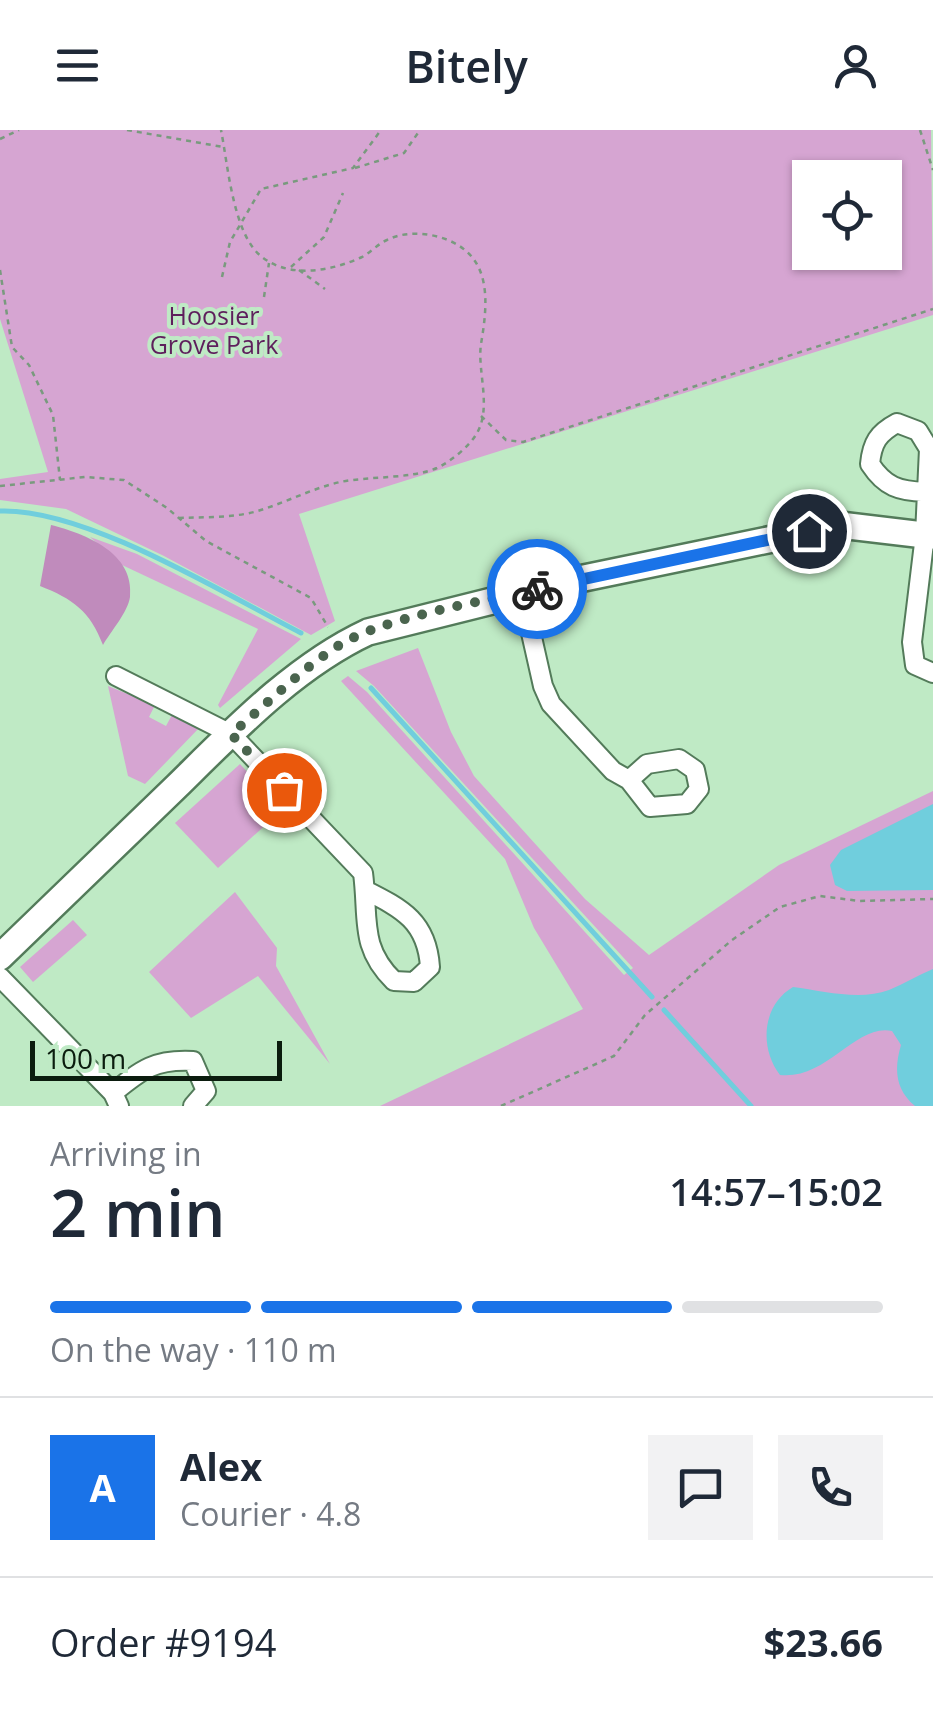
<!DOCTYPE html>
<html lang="en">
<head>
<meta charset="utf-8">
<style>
  :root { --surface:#fff; --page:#f2f2f3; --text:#1f2937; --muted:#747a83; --line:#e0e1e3; --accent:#1a73e8 }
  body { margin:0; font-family:"Open Sans",sans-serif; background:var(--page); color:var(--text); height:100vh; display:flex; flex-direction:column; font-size:38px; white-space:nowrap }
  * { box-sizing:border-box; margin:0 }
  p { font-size:32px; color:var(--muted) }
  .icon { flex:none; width:55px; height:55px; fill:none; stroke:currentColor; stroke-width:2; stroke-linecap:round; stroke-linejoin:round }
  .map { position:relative; height:976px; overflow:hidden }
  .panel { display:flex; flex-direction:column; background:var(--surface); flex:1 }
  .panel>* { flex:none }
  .tools { position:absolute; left:792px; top:30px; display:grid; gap:20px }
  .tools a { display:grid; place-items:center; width:110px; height:110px; border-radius:0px; background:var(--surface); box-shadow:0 2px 8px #0004; font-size:50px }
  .scale { position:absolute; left:30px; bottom:25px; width:252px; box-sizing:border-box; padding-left:10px; border:5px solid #0b1c0e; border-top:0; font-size:28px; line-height:35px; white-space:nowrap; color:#0b1c0e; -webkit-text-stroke:8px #bfeac5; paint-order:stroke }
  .pin { position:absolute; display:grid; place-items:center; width:85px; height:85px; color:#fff; margin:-42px; border:5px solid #fff; border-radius:50%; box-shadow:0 2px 10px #0007 }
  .courier { position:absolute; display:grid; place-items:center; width:100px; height:100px; margin:-50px; border:8px solid #1a73e8; border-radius:50%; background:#fff; color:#222; box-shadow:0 2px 12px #0007 }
  .summary em { font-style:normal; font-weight:600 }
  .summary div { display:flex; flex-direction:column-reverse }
  .summary { display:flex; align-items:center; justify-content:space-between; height:170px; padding:0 50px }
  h1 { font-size:65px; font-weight:600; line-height:75px }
  .bar { display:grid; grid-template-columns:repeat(4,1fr); gap:15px 10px; align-content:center; height:120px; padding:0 50px }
  .bar i { height:12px; border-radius:8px; background:var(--line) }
  .bar .selected { background:var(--accent) }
  .bar p { grid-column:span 4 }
  .line { display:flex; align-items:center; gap:25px; padding:0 50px; border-top:2px solid var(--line) }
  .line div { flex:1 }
  .round { display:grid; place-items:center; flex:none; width:105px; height:105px; border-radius:0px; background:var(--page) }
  header { display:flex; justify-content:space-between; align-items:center; height:130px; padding:0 50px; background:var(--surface); font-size:45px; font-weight:600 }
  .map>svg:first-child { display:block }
  .green { fill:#d6a5d2; fill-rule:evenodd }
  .forest { fill:#c08bbc }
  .water { fill:#70cedd }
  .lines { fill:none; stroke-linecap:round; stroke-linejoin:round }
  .stream { stroke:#70cedd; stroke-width:5 }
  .street-casing { stroke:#537b5a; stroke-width:22 }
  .secondary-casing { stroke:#537b5a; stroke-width:30 }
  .path { stroke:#799a7e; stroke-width:2.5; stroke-dasharray:5 5; stroke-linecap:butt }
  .street { stroke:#fff; stroke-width:18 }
  .secondary { stroke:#fff; stroke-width:25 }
  .done { stroke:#4a644e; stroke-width:10; stroke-dasharray:0 18 }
  .route { stroke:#1a73e8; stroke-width:12 }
  .labels { text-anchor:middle; stroke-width:8; stroke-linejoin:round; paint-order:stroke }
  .park-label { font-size:25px; fill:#5e1f5c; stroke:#bfeac5 }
</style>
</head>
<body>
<header><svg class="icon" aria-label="menu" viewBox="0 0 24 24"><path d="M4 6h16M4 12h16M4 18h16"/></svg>Bitely<svg class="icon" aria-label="person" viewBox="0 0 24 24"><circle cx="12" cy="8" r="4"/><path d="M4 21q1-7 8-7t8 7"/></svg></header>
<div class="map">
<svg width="933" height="976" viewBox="0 0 933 976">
  <rect width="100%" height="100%" fill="#bfeac5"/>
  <g class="green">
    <path d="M0 0H931L933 185 299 384 335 491 311 505 164 426 66 379 0 370V349L48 342 0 189ZM810 48H885V122H810Z"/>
    <polygon points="90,407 137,424 301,509 220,578 218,575 258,499 122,435"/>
    <polygon points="418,518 451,602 474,646 585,769 649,825 779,735 933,661 933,976 380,976 583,879 534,798 505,729 341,551 348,546 367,562 624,845 633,838 374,556 356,541"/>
    <polygon points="108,556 155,575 149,587 166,596 173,583 200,597 145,654 128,646"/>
    <polygon points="240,634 282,680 218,738 175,693"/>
    <polygon points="235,762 277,818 276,836 330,934 258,846 191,888 149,842"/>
    <polygon points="73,790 87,805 33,852 20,837"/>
  </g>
  <path class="forest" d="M51 395C86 404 135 423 130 467 128 482 111 501 103 515 90 481 73 469 40 456Z"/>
  <g class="water">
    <polygon points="933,674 933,760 847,761 835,755 830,735 841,720"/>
    <path d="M933 839V976H915C895 959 894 939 901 915L892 901C856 893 827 950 780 945 759 918 762 875 793 857 823 861 860 871 889 860 904 854 918 845 933 839Z"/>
  </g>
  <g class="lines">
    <g class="stream">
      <path d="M0 381C85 378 223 463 301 503"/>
      <polyline points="371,558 652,867"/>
      <polyline points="664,880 751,976"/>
    </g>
    <defs>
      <g id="street">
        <path d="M925 362C899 361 885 357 870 334 872 313 878 303 897 293L918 301 929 319 925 405 912 512 915 535 933 543"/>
        <polyline points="522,463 543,556 551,574 613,641 629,650 650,677 687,674 699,659 695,640 679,629 647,634 629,650"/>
        <path d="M116 546 231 604 363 743C369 788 359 817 394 851L414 852 430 837C427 792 403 779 365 760"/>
        <polyline points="0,847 113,963 119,976"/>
        <path d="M113 963C142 939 155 929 193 931L206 961 193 976"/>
      </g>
      <path id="secondary" d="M0 827C59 770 118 713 177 656 234 600 295 536 368 502L584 448 840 395 933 406"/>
    </defs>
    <use href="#street" class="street-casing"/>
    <use href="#secondary" class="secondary-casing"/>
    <g class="path">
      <polyline points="127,0 223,17"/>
      <polyline points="920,0 933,40"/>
      <polyline points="0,9 19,0"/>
      <polyline points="355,38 404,23 420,0"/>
      <polyline points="291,137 324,107 343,63"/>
      <polyline points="0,140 12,217 29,235 53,285 60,350"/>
      <polyline points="299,140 325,159"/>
      <polyline points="222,147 230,112 261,59 353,38 381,0"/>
      <polyline points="264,167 269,133"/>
      <polyline points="481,286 506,310 523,312 933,179"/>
      <polyline points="0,356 85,347 124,350 167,378 206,411 311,468 328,497"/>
      <path d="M179 388C203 387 230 388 254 382 283 374 310 359 340 352 370 346 411 349 437 338 450 332 470 316 477 303 492 277 477 241 481 214 486 184 492 143 466 121 447 104 410 98 387 110 378 114 371 122 362 127 332 141 290 149 262 127 233 105 228 35 221 0"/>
      <polyline points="501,976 614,926 645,885 732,810 780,777 820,766 860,771 933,769"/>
    </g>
    <use href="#street" class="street"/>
    <use href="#secondary" class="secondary"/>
  </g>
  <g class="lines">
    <path class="done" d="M284 660 231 604C266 575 299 541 338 516 384 487 481 472 537 459"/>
    <polyline class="route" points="537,459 809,401"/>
  </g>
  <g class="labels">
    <g class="park-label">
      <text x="214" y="195">Hoosier<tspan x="214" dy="29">Grove Park</tspan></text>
    </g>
  </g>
</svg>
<div class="tools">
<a><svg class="icon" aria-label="locate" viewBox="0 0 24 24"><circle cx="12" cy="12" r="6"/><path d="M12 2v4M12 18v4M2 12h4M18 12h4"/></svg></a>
</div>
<div class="scale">100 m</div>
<div class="pin" style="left:284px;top:660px;background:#ea580c"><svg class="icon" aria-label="bag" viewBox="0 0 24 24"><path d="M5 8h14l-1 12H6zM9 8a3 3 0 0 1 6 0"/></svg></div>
<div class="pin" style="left:809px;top:401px;background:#1f2937"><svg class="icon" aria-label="home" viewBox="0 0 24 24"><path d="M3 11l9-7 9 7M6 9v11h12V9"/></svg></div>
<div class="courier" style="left:537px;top:459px"><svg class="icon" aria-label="bike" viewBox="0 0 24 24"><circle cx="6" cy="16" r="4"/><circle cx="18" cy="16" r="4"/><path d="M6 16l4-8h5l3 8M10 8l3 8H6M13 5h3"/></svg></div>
</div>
<section class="panel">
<div class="summary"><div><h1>2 min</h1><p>Arriving in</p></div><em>14:57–15:02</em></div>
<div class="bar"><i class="selected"></i><i class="selected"></i><i class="selected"></i><i></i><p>On the way · 110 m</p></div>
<div class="line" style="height:180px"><b class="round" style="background:var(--accent);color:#fff">A</b><div><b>Alex</b><p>Courier · 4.8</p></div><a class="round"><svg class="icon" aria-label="chat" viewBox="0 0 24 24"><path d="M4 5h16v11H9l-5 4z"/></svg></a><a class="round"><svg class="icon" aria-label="phone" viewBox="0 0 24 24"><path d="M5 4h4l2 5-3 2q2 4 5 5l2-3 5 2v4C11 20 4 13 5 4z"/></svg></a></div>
<div class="line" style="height:130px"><div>Order #9194</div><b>$23.66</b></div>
</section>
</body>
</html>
